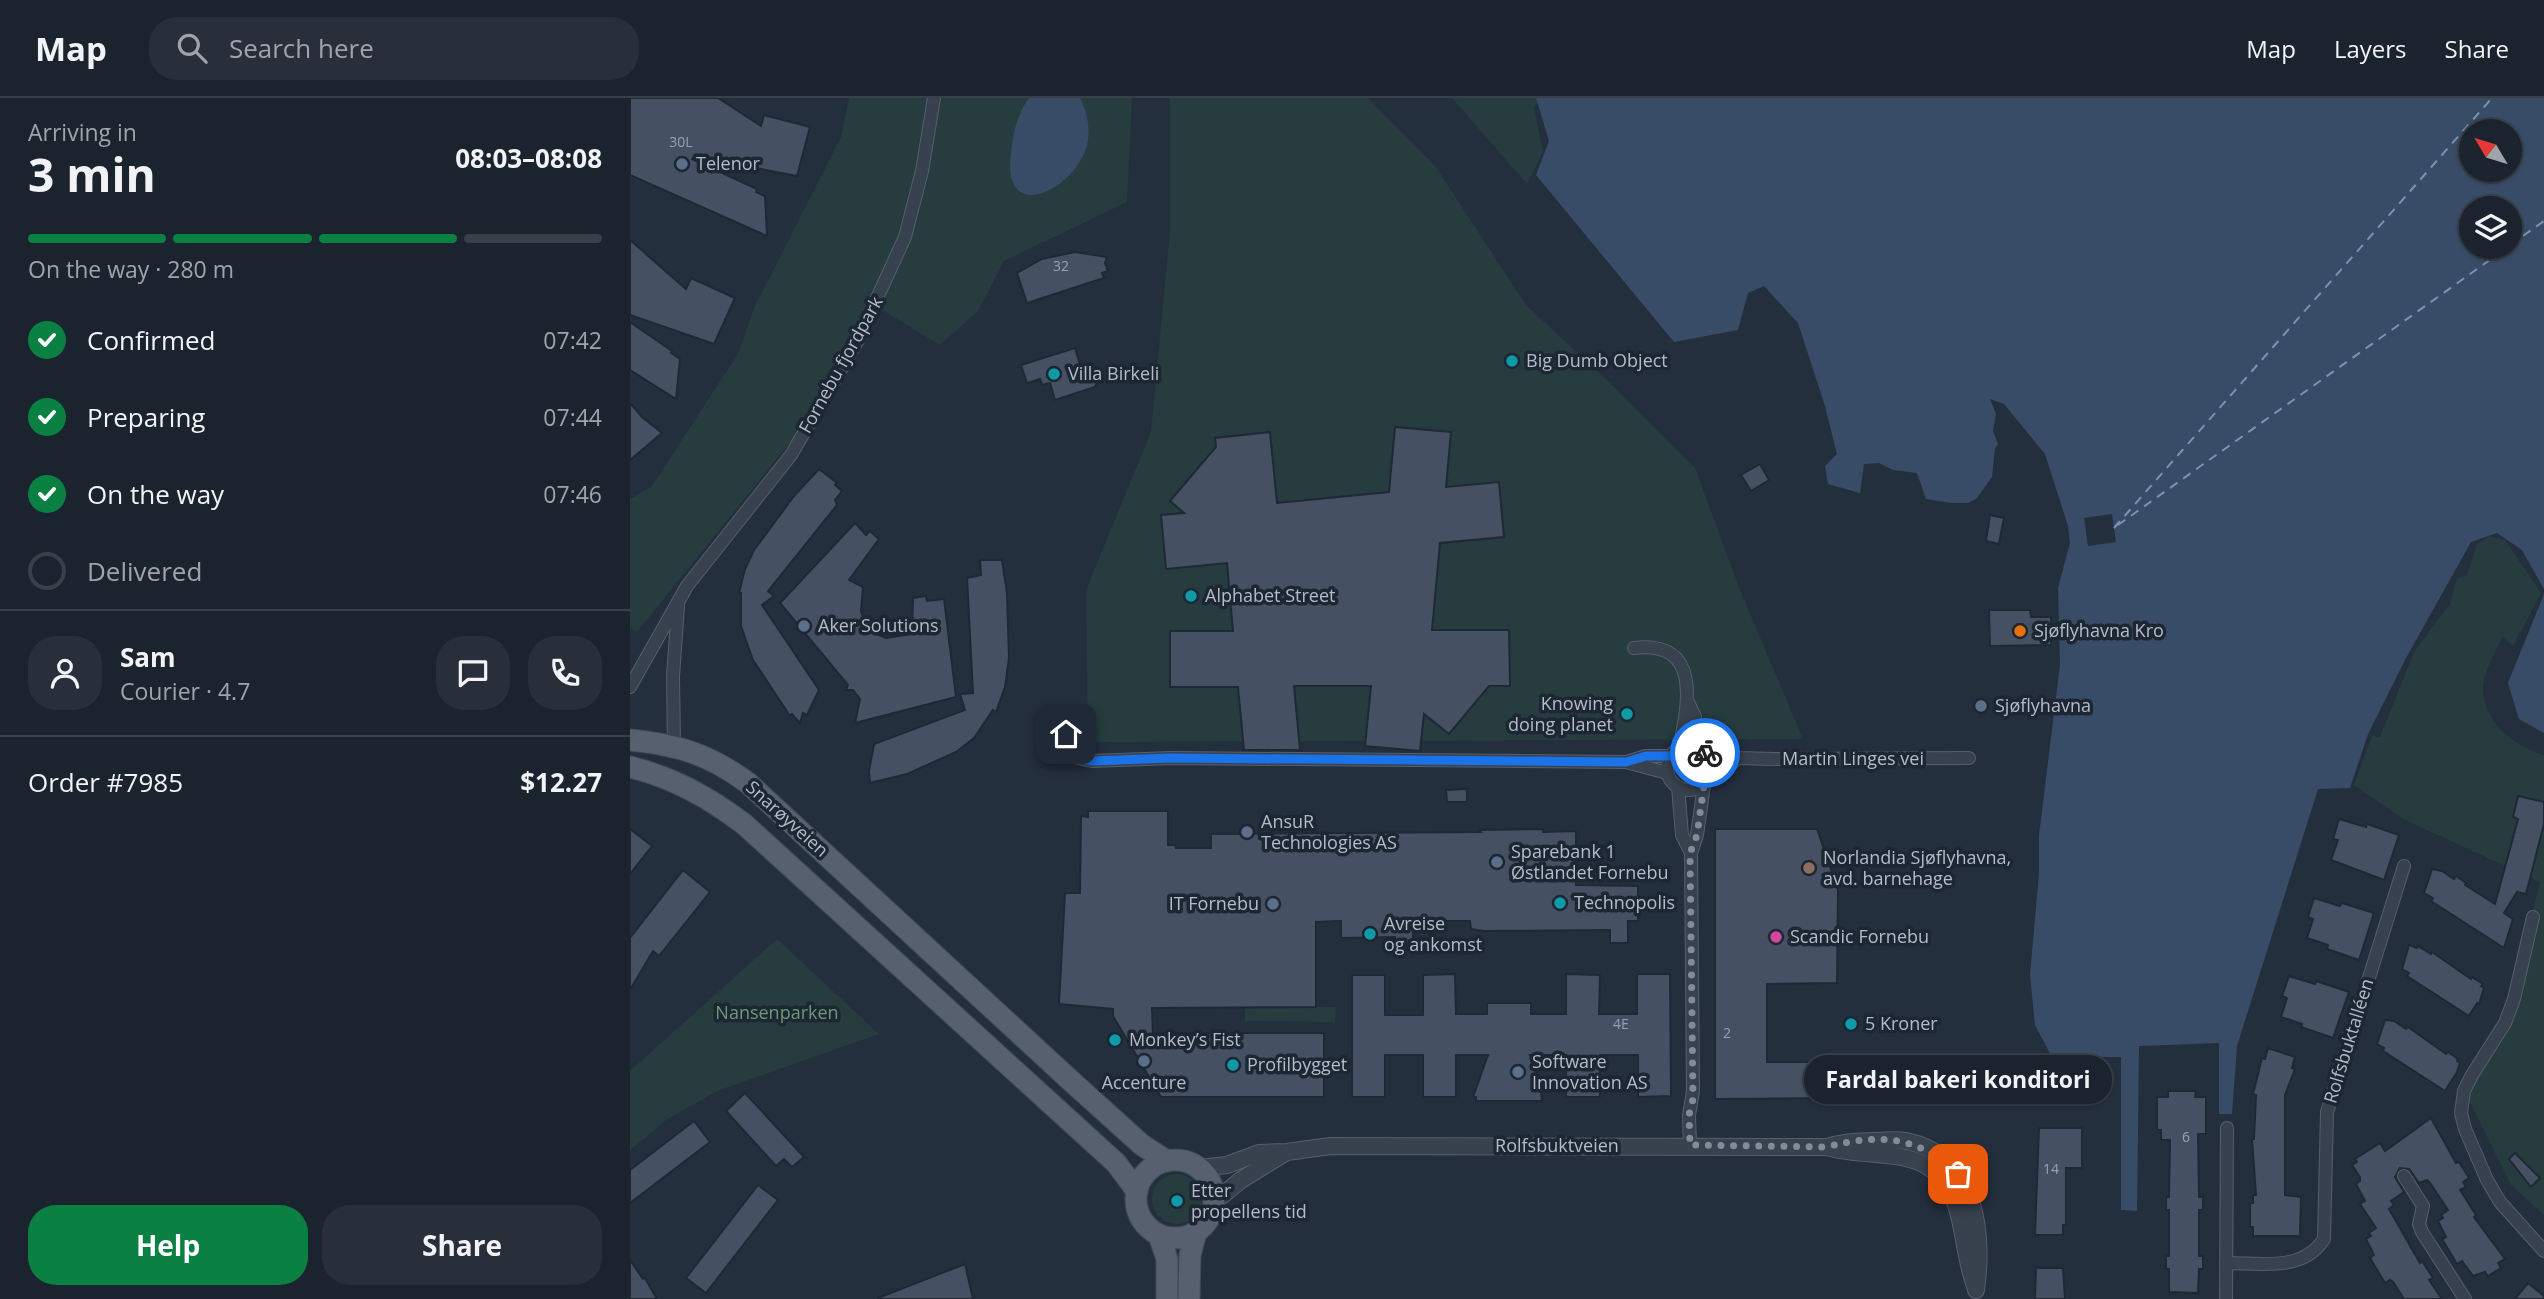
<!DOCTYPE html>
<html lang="en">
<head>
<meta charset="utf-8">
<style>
  :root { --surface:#1b232e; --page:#282f3a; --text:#f1f3f6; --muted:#a0a4aa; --line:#39404a; --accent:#0b8043 }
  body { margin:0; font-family:"Open Sans",sans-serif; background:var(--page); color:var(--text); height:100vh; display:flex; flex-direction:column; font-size:26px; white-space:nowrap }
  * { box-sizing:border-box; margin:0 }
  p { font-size:23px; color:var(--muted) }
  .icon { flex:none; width:38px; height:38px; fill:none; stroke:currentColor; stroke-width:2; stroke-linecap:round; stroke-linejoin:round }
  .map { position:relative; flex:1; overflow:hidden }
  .details { display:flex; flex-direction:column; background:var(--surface); width:630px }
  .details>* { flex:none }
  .needle { width:46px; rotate:308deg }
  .fabs { position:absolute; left:1829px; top:21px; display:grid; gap:14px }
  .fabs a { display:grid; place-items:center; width:63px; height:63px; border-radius:50%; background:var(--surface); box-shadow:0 2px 5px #0004,0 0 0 2px var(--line); font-size:35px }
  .pin { position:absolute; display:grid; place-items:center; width:60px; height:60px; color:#fff; margin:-30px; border-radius:14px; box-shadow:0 4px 10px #0006 }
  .courier { position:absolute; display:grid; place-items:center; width:70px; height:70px; margin:-35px; border:5px solid #1a73e8; border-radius:50%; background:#fff; color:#222; box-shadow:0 2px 9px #0007 }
  .bubble { position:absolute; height:49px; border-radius:24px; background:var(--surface); box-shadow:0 2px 5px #0004,0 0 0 2px var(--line); font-size:23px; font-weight:700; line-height:49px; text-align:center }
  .summary em { font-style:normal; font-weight:700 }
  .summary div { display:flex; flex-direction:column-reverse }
  .summary { display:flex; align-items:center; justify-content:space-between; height:119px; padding:0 28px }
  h1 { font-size:46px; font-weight:700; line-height:52px }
  .bar { display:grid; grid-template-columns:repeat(4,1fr); gap:10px 7px; align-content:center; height:84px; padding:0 28px }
  .bar i { height:9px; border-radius:5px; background:var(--line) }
  .bar .current { background:var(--accent) }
  .bar p { grid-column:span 4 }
  .line { display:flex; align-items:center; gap:18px; padding:0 28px; border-top:2px solid var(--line) }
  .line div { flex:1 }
  .round { display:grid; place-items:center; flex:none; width:74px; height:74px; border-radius:28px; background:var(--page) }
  ol { padding:0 28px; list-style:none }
  li { display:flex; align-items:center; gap:21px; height:77px }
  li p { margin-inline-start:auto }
  li .icon { padding:7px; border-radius:50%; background:var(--accent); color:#fff; stroke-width:4 }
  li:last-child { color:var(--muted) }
  li i { width:38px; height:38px; border:4px solid var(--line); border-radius:50% }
  .action { display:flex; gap:14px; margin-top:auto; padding:14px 28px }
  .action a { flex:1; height:80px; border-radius:28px; background:var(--accent); color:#fff; font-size:28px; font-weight:700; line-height:80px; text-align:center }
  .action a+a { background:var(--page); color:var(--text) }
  header { display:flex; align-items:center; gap:42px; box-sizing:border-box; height:98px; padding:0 35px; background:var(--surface); border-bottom:2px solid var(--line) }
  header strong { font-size:33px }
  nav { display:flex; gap:38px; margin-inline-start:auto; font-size:24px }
  .search { width:490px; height:63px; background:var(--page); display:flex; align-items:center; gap:18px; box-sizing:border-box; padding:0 24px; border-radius:28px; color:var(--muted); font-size:26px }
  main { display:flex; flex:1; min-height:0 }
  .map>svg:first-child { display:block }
  .green { fill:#263c3f }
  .water { fill:#394c67; fill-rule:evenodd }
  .pier { fill:#242f3e }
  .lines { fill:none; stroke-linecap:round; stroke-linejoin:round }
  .ferry { stroke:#7c92b1; stroke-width:2; stroke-dasharray:9 7; stroke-linecap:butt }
  .building { fill:#455162; stroke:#1f2835; stroke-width:2 }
  .minor-casing { stroke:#565f6c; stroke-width:14 }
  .tertiary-casing { stroke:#565f6c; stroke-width:18 }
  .primary-casing { stroke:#414a57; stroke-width:23 }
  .minor { stroke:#38414e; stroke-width:12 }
  .tertiary { stroke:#38414e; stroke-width:16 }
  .primary { stroke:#56606e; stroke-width:21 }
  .done { stroke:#828b98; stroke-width:7; stroke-dasharray:0 12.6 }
  .route { stroke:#1a73e8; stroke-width:9 }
  .service-dot { fill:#5c6f8a; stroke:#1d2633; stroke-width:2.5 }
  .culture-dot { fill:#0f9aa8; stroke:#1d2633; stroke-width:2.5 }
  .food-dot { fill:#e8710a; stroke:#1d2633; stroke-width:2.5 }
  .education-dot { fill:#8d6e63; stroke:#1d2633; stroke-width:2.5 }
  .hotel-dot { fill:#d1479c; stroke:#1d2633; stroke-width:2.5 }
  .labels { text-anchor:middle; stroke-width:7; stroke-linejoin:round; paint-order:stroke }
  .number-label { font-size:14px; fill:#98a1af }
  .poi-label { font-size:18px; fill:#b4bcc9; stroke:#1d2633; text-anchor:start }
  .street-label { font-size:18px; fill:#b4bcc9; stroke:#1d2633 }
  .park-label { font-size:18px; fill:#6b9a76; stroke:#1d2633 }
</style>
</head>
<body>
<header>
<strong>Map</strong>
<div class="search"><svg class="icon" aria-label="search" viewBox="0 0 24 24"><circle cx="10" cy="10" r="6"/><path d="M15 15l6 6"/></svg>Search here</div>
<nav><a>Map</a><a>Layers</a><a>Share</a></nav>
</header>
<main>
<section class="details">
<div class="summary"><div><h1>3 min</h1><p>Arriving in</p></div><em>08:03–08:08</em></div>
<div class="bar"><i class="current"></i><i class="current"></i><i class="current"></i><i></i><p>On the way · 280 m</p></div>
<ol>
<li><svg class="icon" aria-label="check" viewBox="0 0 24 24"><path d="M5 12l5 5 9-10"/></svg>Confirmed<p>07:42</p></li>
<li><svg class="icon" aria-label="check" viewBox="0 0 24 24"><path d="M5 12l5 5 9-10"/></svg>Preparing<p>07:44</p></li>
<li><svg class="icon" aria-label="check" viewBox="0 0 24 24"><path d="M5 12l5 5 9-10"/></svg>On the way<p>07:46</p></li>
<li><i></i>Delivered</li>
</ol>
<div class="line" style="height:126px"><a class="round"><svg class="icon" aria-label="person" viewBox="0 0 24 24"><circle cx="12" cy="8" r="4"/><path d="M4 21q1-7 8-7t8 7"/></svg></a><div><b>Sam</b><p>Courier · 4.7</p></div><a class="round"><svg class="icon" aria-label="chat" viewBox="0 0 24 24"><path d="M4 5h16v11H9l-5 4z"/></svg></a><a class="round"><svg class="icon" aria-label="phone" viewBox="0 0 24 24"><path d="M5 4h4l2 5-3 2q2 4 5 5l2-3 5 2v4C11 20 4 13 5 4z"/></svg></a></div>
<div class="line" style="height:91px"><div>Order #7985</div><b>$12.27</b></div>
<div class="action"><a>Help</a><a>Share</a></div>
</section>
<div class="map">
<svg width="1914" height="1201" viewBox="0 0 1914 1201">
  <rect width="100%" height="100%" fill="#242f3e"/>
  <g class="green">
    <polygon points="219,0 502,0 497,104 374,163 348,213 310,247 244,207 191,306 7,534 0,530 0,401 21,389 108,256 124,210 211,39"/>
    <polygon points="540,0 738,0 805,68 897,208 984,289 1065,370 1110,492 1173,641 458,644 456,492 521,334 540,133"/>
    <polygon points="822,0 912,0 904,9 913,54 897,86"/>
    <path d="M1860 438 1875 442 1911 495 1883 548 1873 538C1867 551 1859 564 1855 578 1844 616 1881 648 1914 657V1117L1881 1087 1837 998 1880 908 1910 784 1773 721 1724 687 1742 638 1750 639 1784 554 1820 506 1827 480 1837 477 1847 446Z"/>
    <circle cx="1058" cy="670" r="16"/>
    <polygon points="147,841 249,936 87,993 36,1022 0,1052 0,973"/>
    <polygon points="615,909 706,909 705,924 615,923"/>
    <circle cx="547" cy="1101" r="25"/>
  </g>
  <g class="water">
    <path d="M399 0H450C457 14 461 31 457 47 447 90 371 130 381 55 383 35 387 17 399 0Z"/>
    <path d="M906 0H1914V491L1892 452 1867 435 1841 444 1776 560 1738 636 1720 690 1688 691 1607 948 1602 1016H1589V945L1509 948 1507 1113 1491 1112V959H1422L1405 927 1400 877 1409 776V737L1430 567 1428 490 1440 445 1438 428 1415 356 1374 306 1360 301 1366 316 1363 333 1368 346 1365 350 1362 379 1347 400 1338 405H1322L1296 401 1287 375 1263 372 1249 365 1234 366 1230 395 1198 386 1195 368 1207 356 1195 308 1168 225 1134 188 1118 195 1108 232 1044 244 906 77 919 43ZM1841 33H1880V72H1841ZM1841 110H1880V149H1841Z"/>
    <polygon points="1914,496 1914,635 1889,621 1878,585"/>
  </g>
  <polygon class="pier" points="1482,416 1486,444 1458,448 1454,420"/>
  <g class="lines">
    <g class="ferry">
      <polyline points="1880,147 1914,123"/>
      <polyline points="1488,427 1878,149"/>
      <polyline points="1484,430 1862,0"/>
    </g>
  </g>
  <g class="building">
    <polygon points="0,0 88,0 131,28 134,17 180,29 167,78 64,58 62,61 127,91 126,94 135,98 137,138 0,77"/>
    <polygon points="0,142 56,191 61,180 105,200 84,246 0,217"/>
    <polygon points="445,154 477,159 475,165 478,173 472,175 474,180 397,205 387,175 412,161"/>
    <polygon points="0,224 42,253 41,255 50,261 46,301 0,272"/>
    <polygon points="445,250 454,280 465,274 468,283 465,289 425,302 420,285 412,287 410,281 397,285 391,267"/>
    <polygon points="0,305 12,319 32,335 0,362"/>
    <polygon points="765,329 821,334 816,389 869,384 874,439 810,445 802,532 879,532 880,588 859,588 819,636 794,616 790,653 735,648 741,588 664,588 670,652 614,652 608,589 540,589 540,533 603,533 597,465 536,471 531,417 554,415 540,403 586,349 585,340 640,334 647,405 759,394"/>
    <polygon points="1130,366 1139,382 1121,393 1111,377"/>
    <polygon points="189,371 207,385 205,387 212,393 205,402 207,407 138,493 144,498 132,507 189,592 177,617 173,615 170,625 162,616 160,618 123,562 111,528 111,495 109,495 115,471 124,452 164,398"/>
    <polygon points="1360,417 1374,420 1369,446 1356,443"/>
    <polygon points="225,425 236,437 240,433 249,441 219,482 233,489 231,513 236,527 244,535 256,540 282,536 283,500 296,498 297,503 314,501 326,599 225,625 230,601 223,592 216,592 218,587 150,505"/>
    <polygon points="350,462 372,462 377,495 379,560 375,589 366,614 363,612 344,640 326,654 277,676 240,685 239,673 244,646 335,612 330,596 343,595 337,480 351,477"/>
    <polygon points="1359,512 1400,512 1401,519 1421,519 1421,547 1360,548"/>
    <polygon points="837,691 837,704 817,704 816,692"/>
    <polygon points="1888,698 1914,704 1914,726 1896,796 1887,794 1874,815 1883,821 1874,850 1801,803 1803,800 1794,795 1802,771 1812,773 1824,781 1826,778 1836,785 1835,787 1865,806 1888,721 1883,719"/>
    <polygon points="458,713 538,713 538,747 545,747 546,750 581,750 581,736 851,734 850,732 913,731 913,734 946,733 946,787 1008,788 1008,823 998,823 998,845 980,845 980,832 853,833 841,831 840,823 794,823 793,833 783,833 783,846 765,846 765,839 711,840 711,823 686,824 686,909 522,910 523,935 694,935 694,999 531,999 483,918 483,911 429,906 435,795 450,795 451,718 458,719"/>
    <polygon points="1709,721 1736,729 1737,726 1769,737 1754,782 1701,762 1708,742 1703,741"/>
    <polygon points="0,731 22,748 0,776"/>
    <polygon points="1085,731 1187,731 1208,792 1207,885 1137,886 1137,964 1208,964 1208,1000 1085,1001"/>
    <polygon points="53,772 80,794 29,858 23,853 0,892 0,840"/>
    <polygon points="1684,800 1710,808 1712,805 1744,815 1729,862 1697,851 1698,847 1677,840 1683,821 1678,819"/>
    <polygon points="1779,847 1787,850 1788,848 1801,856 1802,854 1841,881 1842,879 1853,886 1851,888 1854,890 1849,906 1847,905 1839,918 1777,878 1779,875 1772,871"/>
    <polygon points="825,876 826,916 857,916 857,905 901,905 901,916 936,916 936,876 970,877 969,916 1007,916 1007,876 1040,876 1041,998 1008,999 1008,957 970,957 970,999 936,999 936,957 900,957 910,984 912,1003 846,1003 846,999 843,999 858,957 826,957 826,999 793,999 793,957 755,957 755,999 722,999 722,877 755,877 755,917 793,917 793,877"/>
    <polygon points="1659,878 1685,886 1686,883 1719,894 1703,940 1671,929 1672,926 1651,919 1657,900 1652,898"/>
    <polygon points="1755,922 1764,923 1776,931 1778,929 1816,956 1818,954 1828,961 1827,963 1830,965 1827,974 1815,993 1753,953 1754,950 1747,946"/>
    <polygon points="1638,950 1665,959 1662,970 1665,971 1655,997 1655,1097 1671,1099 1670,1138 1623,1138 1623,1129 1620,1129 1620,1105 1623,1105 1623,1097 1626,1097 1622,1041 1624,1041 1626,997 1623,996 1632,960 1635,961"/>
    <polygon points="1538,993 1566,993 1565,999 1576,999 1576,1036 1568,1036 1569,1099 1573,1099 1573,1112 1569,1112 1569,1158 1573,1158 1573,1171 1569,1171 1568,1195 1539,1194 1539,1171 1536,1171 1536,1158 1539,1158 1539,1112 1536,1112 1536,1099 1539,1099 1540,1042 1531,1042 1531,1032 1527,1032 1527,999 1538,999"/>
    <polygon points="115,995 174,1059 162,1069 154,1061 146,1068 96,1013"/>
    <polygon points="1801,1020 1826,1065 1829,1064 1839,1080 1833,1084 1836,1089 1830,1092 1846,1117 1844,1119 1875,1161 1868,1165 1871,1170 1858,1178 1855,1174 1843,1178 1832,1163 1827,1166 1812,1141 1816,1139 1808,1123 1813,1120 1811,1117 1818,1112 1800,1085 1797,1082 1789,1085 1779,1071 1770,1070 1765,1079 1774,1094 1761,1103 1764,1107 1759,1111 1790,1165 1792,1163 1803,1180 1799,1182 1812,1201 1774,1201 1763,1184 1760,1182 1755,1185 1740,1160 1744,1157 1736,1141 1741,1138 1739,1135 1746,1130 1730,1106 1735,1103 1726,1086 1730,1083 1730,1079 1722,1067 1727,1064 1725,1061 1750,1045 1755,1053"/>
    <polygon points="64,1023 80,1044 0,1105 0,1072"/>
    <polygon points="1409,1030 1452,1030 1452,1070 1436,1070 1436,1127 1433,1127 1433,1137 1405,1137"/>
    <polygon points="1885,1055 1910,1080 1901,1089 1879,1061"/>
    <polygon points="128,1087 148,1102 76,1195 56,1180"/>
    <polygon points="0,1162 13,1181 15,1180 27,1201 0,1201"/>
    <polygon points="335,1166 343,1201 248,1201 248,1200"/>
    <polygon points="1406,1170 1433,1170 1435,1201 1405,1201"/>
    <polygon points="1898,1185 1914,1198 1914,1201 1885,1201"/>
  </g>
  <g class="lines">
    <defs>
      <g id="minor">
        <path d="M1004 550C1073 542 1058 608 1049 651"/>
        <polyline points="0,589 57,488 161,357 227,244 275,139 292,73 304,0"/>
        <polyline points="1058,604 1065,619 1069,651"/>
        <polyline points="436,636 441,655 448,660 462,663 541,660 996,664 1037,675"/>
        <polyline points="44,648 43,578 48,508"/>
        <circle cx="1059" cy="670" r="22"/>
        <polyline points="1075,655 1097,654 1108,660 1144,661 1339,660"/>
        <polyline points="996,664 1016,658 1041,658"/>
        <polyline points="1081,674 1100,667 1108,660"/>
        <polyline points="1048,689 1052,737 1061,755"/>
        <polyline points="1903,819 1884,901 1875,925 1842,977 1834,993 1831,1015 1835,1031 1857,1082 1870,1104 1914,1153"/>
        <polyline points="1060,1047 1059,1017 1063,993 1061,755 1067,737 1074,687"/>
        <polyline points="1774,1078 1793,1108 1789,1126 1792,1134 1835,1201"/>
        <path d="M1596 1165C1631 1165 1673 1174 1694 1141L1697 1014 1774 768"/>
        <polyline points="1596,1201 1597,1030"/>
      </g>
      <g id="tertiary">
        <path d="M1197 1049C1223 1057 1250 1054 1276 1060 1339 1074 1327 1141 1345 1188"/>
        <path d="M569 1070 597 1067 629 1055 657 1054 700 1048 1197 1049C1213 1044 1228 1043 1244 1043 1255 1043 1266 1041 1276 1043 1346 1057 1354 1134 1346 1192"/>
        <polyline points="584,1104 611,1082 655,1055"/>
      </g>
      <g id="primary">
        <path d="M0 642C48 647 79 656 118 685L440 982 512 1047 537 1063"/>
        <path d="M0 669C44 680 78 699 114 726L486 1065 507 1093"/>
        <circle cx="545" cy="1101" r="39"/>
        <polyline points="529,1137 537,1161 537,1201"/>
        <polyline points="559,1201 560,1157 566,1134"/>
      </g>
    </defs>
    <use href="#minor" class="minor-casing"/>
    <use href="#tertiary" class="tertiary-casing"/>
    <use href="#primary" class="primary-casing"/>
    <use href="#minor" class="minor"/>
    <use href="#tertiary" class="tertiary"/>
    <use href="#primary" class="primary"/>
  </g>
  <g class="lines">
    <path class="done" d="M1075 655 1080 664 1081 674 1074 687 1067 737 1060 755 1063 1001 1059 1017 1060 1047 1197 1049C1248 1035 1290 1038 1328 1076"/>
    <path class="route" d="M436 636 441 655 447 660 462 663 541 660 996 664 1016 658H1041C1051 647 1063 646 1075 655"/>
  </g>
  <g class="service-dot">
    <circle cx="52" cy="66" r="7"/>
    <circle cx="174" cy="528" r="7"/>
    <circle cx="1351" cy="608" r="7"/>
    <circle cx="617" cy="734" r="7"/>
    <circle cx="867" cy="764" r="7"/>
    <circle cx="643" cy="806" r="7"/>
    <circle cx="514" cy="963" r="7"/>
    <circle cx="888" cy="974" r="7"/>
  </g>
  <g class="culture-dot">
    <circle cx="882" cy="263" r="7"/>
    <circle cx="424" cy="276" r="7"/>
    <circle cx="561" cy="498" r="7"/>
    <circle cx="997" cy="616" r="7"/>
    <circle cx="930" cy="805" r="7"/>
    <circle cx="740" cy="836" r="7"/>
    <circle cx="1221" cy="926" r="7"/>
    <circle cx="485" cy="942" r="7"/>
    <circle cx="603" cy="967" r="7"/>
    <circle cx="547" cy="1103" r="7"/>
  </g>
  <circle class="food-dot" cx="1390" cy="533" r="7"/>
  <circle class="education-dot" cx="1179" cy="770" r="7"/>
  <circle class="hotel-dot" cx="1146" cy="839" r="7"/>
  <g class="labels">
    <g class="number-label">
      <text x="51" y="49">30L</text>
      <text x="431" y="173">32</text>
      <text x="991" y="931">4E</text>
      <text x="1097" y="940">2</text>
      <text x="1556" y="1044">6</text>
      <text x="1421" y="1076">14</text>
    </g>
    <g class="poi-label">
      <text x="66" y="72">Telenor</text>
      <text x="896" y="269">Big Dumb Object</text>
      <text x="438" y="282">Villa Birkeli</text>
      <text x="575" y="504">Alphabet Street</text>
      <text x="188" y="534">Aker Solutions</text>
      <text x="1404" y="539">Sjøflyhavna Kro</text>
      <text x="983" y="612" text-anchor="end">Knowing<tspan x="983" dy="21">doing planet</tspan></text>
      <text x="1365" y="614">Sjøflyhavna</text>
      <text x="631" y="730">AnsuR<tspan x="631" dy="21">Technologies AS</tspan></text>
      <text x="881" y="760">Sparebank 1<tspan x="881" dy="21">Østlandet Fornebu</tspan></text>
      <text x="1193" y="766">Norlandia Sjøflyhavna,<tspan x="1193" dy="21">avd. barnehage</tspan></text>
      <text x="944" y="811">Technopolis</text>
      <text x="629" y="812" text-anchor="end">IT Fornebu</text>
      <text x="754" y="832">Avreise<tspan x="754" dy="21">og ankomst</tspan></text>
      <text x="1160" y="845">Scandic Fornebu</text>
      <text x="1235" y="932">5 Kroner</text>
      <text x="499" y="948">Monkey’s Fist</text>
      <text x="902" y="970">Software<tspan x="902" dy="21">Innovation AS</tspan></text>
      <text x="617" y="973">Profilbygget</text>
      <text x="514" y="991" text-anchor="middle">Accenture</text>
      <text x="561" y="1099">Etter<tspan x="561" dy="21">propellens tid</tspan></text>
    </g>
    <g class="street-label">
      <text transform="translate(211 267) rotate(-61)" y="6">Fornebu fjordpark</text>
      <text x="1223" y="667">Martin Linges vei</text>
      <text transform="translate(157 721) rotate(42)" y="6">Snarøyveien</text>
      <text transform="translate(1719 943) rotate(-73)" y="6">Rolfsbuktalléen</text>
      <text x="927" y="1054">Rolfsbuktveien</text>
    </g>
    <g class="park-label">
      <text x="147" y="921">Nansenparken</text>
    </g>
  </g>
</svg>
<div class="fabs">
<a><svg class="needle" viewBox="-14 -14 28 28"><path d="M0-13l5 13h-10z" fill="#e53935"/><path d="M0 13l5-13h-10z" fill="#a0a4aa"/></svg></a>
<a><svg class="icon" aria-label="layers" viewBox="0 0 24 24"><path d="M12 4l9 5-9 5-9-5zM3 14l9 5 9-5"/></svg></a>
</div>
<div class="pin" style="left:1328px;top:1076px;background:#ea580c"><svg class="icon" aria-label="bag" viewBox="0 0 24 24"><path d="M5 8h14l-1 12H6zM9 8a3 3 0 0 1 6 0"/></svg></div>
<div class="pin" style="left:436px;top:636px;background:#1f2937"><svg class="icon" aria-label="home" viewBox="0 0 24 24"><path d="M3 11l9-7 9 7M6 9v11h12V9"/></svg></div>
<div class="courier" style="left:1075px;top:655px"><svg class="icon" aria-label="bike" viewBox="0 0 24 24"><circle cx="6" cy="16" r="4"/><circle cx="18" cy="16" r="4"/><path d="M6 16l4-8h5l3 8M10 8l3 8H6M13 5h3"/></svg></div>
<div class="bubble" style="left:1174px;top:957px;width:308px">Fardal bakeri konditori</div>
</div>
</main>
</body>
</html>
